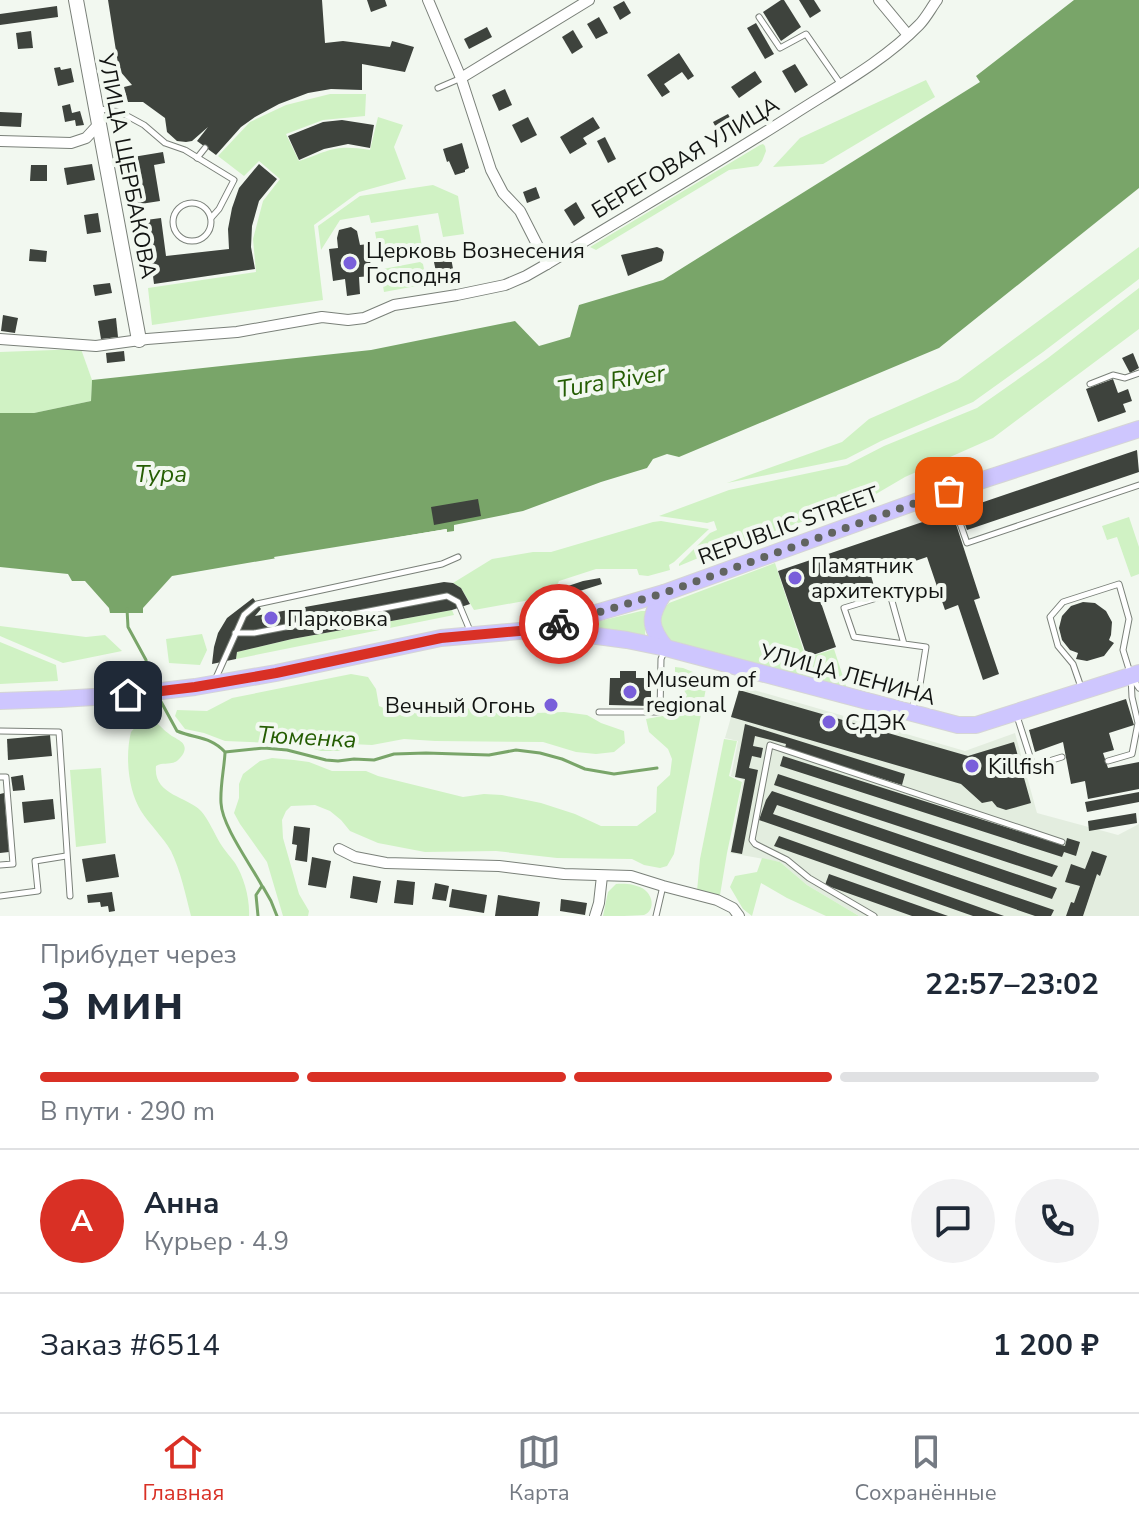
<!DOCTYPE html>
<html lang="ru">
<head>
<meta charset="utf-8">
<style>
  :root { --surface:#fff; --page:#f2f2f3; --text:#1f2937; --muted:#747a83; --line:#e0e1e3; --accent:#d93025 }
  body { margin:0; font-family:"Nunito Sans",sans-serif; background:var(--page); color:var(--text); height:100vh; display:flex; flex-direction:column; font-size:30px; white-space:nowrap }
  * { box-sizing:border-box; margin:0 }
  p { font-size:26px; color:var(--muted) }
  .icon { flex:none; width:44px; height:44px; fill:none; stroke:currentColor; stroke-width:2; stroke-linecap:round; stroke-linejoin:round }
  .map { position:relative; height:916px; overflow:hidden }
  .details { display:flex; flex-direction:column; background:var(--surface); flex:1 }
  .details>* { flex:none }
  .pin { position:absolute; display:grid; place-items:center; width:68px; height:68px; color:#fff; margin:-34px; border-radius:16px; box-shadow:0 4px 12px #0006 }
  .courier { position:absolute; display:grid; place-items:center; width:80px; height:80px; margin:-40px; border:6px solid #d93025; border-radius:50%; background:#fff; color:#222; box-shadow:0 2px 10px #0007 }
  .headline em { font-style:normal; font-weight:700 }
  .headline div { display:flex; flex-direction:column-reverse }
  .headline { display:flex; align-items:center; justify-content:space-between; height:136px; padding:0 40px }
  h1 { font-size:52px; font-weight:700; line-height:60px }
  .bar { display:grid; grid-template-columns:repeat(4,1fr); gap:12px 8px; align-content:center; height:96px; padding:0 40px }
  .bar i { height:10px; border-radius:6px; background:var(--line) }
  .bar .on { background:var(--accent) }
  .bar p { grid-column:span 4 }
  .line { display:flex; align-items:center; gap:20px; padding:0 40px; border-top:2px solid var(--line) }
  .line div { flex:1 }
  .round { display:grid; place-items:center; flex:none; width:84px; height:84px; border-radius:42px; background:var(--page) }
  .dock { display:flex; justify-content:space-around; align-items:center; height:112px; border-top:2px solid var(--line); background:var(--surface); font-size:22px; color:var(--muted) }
  .dock a { display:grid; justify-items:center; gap:4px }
  .dock .on { color:var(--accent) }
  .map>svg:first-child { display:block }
  .built { fill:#e3eddf }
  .green { fill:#d0f2c4 }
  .water { fill:#79a569 }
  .pier { fill:#f2f8f0 }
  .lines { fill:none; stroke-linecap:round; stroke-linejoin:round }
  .stream { stroke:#79a569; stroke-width:3 }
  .building { fill:#3e433d }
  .lane-casing { stroke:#7a8079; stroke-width:7 }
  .street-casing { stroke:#7a8079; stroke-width:12 }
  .secondary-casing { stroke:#7a8079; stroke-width:16 }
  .primary-casing { stroke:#d5d5d5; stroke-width:18 }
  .lane { stroke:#fff; stroke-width:5 }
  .street { stroke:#fff; stroke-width:10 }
  .secondary { stroke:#fff; stroke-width:14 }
  .primary { stroke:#cec6fe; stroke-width:16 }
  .done { stroke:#616460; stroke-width:8; stroke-dasharray:0 14.4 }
  .route { stroke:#d93025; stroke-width:10 }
  .poi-dot { fill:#795fda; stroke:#f2f8f0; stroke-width:3 }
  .labels { text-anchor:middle; stroke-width:8; stroke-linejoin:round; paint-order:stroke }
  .street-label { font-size:22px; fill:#131513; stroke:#f2f8f0 }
  .poi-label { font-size:22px; fill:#131513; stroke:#f2f8f0; text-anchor:start }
  .water-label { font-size:24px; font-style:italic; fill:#255d03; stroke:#f2f8f0 }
</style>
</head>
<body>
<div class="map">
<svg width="1139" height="916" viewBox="0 0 1139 916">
  <rect width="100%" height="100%" fill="#f2f8f0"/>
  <polygon class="built" points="740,686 965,751 1015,733 1037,813 1118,835 1139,824 1139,916 859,916 807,885 780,862 730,853 743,780 731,776 738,741 725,738"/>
  <g class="green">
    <polygon points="926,80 935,97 823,164 773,167 800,138"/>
    <path d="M330 94H366L365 116 323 120 286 134 299 161C331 150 335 144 370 150L378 117 403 125 394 147 406 179 359 192 314 225 323 300 152 325 148 288 256 272 253 239 263 201 280 179 259 161 244 176 218 156 250 122 286 105Z"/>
    <polygon points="763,144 765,146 766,151 762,161 758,166 729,170 596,250 590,247 760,145"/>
    <polygon points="433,185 458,196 464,234 443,237 438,213 371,223 369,215 340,220 321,250 318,226 360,196"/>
    <polygon points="418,225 423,252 380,259 375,232"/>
    <polygon points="1139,247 1139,279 1043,352 973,402 881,441 846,459 727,483 842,442 869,419 958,380"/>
    <polygon points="420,262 423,264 427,284 384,292 381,273 383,269"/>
    <polygon points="1139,288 1139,329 993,438 905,477 864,501 715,551 679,566 679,564 710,533 717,530 714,521 707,523 659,516 729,490 847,465 884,446 977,408 1048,358"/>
    <polygon points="81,349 92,380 91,401 34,413 0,413 0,352"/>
    <polygon points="1129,517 1139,547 1139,574 1131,577 1117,537 1107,540 1102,526"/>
    <polygon points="661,521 709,529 674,562 669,565 670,570 648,576 639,575 637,569 596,569 559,581 552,596 474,610 461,588 453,583 492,559 533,552 551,552 653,522"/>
    <polygon points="775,563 806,658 834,649 847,689 669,642 660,633 660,613 669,603"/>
    <polygon points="452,610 454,615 236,659 237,652 292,639"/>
    <polygon points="641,611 645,611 646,614 645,635 589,626 588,624"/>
    <polygon points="0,626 86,637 105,635 122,651 63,663 0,636"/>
    <polygon points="202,634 207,650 200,665 169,663 166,639"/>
    <polygon points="0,642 56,665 58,681 0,684"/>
    <path d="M675 667 683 668 708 678 674 854 667 866 660 868 644 865 632 859 557 858 496 851 425 852 378 843 350 831 341 820 330 811 315 805 291 806 286 811 282 820 283 838 299 894 309 911 308 916H283L267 862 240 824 234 813 239 798V784L243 774 260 761 272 758 294 760 309 762 332 771H366L378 776 463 797 484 794 502 795 541 803 575 814 601 826H637L656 812 657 787 670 775 672 759 668 749 649 732 646 719C667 715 677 716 687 695L675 676Z"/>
    <polygon points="351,674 368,677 376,689 379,706 391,711 399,708 452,706 505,714 564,712 587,715 601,723 624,731 625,743 614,752 596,754 576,752 543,742 435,741 404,739 372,745 351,744 340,751 321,751 296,744 225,741 204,733 185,729 175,716 177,710 207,711 232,698"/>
    <path d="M152 721C160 724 161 728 168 733 174 739 188 741 184 752 183 755 178 761 175 762 168 765 163 762 156 766 153 795 186 796 201 811 209 820 214 833 220 843 224 850 230 856 235 863 244 877 250 899 249 916H191C186 896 180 869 171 851 163 837 150 825 141 811 128 790 125 756 131 732L138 724Z"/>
    <polygon points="724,739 737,741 729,776 742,782 727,853 720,895 697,891 700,859"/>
    <polygon points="101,768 106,843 76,847 70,770"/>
    <polygon points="762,858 780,862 807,885 859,916 826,916 787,898 761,883 752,916 743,909 730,887 735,876 757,872"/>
    <path d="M616 884C624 883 635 884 642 888 653 894 656 910 644 915 633 916 615 916 603 916L608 892Z"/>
  </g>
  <polygon class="water" points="1074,0 1139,0 1139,188 939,348 679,457 667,454 653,459 647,468 601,482 523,511 454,525 454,531 447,532 446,529 172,576 143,608 143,613 110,613 109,608 85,581 72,581 68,574 0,567 0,413 34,413 91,401 92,380 371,350 515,321 539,346 570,337 579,305 663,280 980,82 976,76"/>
  <polygon class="pier" points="447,529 447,532 398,541 276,561 274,557"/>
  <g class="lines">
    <g class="stream">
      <polyline points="127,609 128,627 146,660 148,675 154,687"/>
      <path d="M159 698 177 731C196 739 210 736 225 752L264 748 287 750 326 760 338 761 354 759 374 760 394 754 426 753 489 755 516 750 540 753 562 759 585 769 614 774 657 768"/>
      <path d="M225 753C224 770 220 786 221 803 222 826 251 865 262 886L256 895 258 916"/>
      <polyline points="263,887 271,901 277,916"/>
    </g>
  </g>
  <g class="building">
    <polygon points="108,0 322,0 325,43 343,41 390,47 392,41 414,47 405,72 362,64 362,90 331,89 308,93 279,104 255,117 241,127 216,155 197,141 208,127 192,141 186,142 177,141 167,132 165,118 143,102 128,102 124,87 132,85 119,70"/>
    <polygon points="367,0 385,0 387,6 371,12"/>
    <polygon points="781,0 784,0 801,27 781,41 763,12"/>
    <polygon points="799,0 814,0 821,11 810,18"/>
    <polygon points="624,1 631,13 620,20 613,7"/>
    <polygon points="57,6 58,17 0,25 0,14"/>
    <polygon points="599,17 608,33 596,39 587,24"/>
    <polygon points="756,23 774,54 765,59 747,28"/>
    <polygon points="487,27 492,37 469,49 464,39"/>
    <polygon points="573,30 583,47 572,54 562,37"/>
    <polygon points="31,31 33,48 18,49 16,33"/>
    <polygon points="679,53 694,76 688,80 682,72 664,84 670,92 662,97 647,75"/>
    <polygon points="795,64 808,85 795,93 782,71"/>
    <polygon points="60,67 61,70 71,68 74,82 58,86 54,68"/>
    <polygon points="755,71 762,82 739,98 731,87"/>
    <polygon points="505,89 512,105 499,111 492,95"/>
    <polygon points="70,104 72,113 80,111 84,125 76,126 75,120 65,122 62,106"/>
    <polygon points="0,112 22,113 21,127 0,126"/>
    <polygon points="728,114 736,128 721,137 713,122"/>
    <polygon points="528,117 537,135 521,143 512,125"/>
    <polygon points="593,117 600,128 583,138 587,144 570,154 560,137"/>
    <polygon points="342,120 374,125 370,148 348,144 324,149 299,160 288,136 323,122"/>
    <polygon points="605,137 616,159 608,163 597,141"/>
    <polygon points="462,143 469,168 465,170 465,172 455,175 449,161 447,162 443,149"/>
    <polygon points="163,152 165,163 154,165 160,201 134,205 127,158"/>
    <polygon points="92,164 95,180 67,185 64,168"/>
    <polygon points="259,164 277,179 259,201 252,226 251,247 255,269 154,284 146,220 161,218 166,256 229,249 228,229 232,208 239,188"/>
    <polygon points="31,165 47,165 47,181 30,181"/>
    <polygon points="536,187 540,198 527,203 523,192"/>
    <polygon points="576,202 585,218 574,226 564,210"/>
    <polygon points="98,213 101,232 87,234 84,215"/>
    <polygon points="351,227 357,231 360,245 368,244 372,276 359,277 360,294 347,296 345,279 333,281 329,249 338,248 337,238 339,230"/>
    <polygon points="657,247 662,249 664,252 662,261 628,276 621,255"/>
    <polygon points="30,249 47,251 46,262 29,261"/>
    <polygon points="450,253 455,279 438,282 433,257"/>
    <polygon points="110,283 112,293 95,296 93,285"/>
    <polygon points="3,315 18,318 15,333 1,331"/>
    <polygon points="116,318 118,337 101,339 98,321"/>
    <polygon points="124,351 125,361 107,363 106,353"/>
    <polygon points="1133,353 1139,368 1130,373 1122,358"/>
    <polygon points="1113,379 1118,393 1128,389 1132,401 1123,404 1126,412 1098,422 1086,389"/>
    <polygon points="1137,450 1139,472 967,530 960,510"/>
    <polygon points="478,499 481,516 434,525 431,507"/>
    <polygon points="952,512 980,598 974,600 999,674 983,680 958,605 945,610 927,557 871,576 875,589 862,593 849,598 844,585 818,594 836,647 807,657 778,571"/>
    <polygon points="600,578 602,584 567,595 565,587 583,581"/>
    <polygon points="444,582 453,583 461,588 470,604 452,610 292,639 237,652 236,659 212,664 214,647 218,633 227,618 253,598 261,609 255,616"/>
    <polygon points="1083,602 1095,603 1106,611 1112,622 1111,635 1109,640 1114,643 1104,656 1087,661 1076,659 1078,653 1070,650 1062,640 1059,628 1062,616 1071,606"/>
    <polygon points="620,671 636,671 636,678 651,678 651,706 609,705 610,678 620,678"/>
    <polygon points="739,690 968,756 1014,742 1031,803 1006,810 997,807 992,801 982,803 961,784 731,717"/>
    <polygon points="1126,699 1134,725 1109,733 1114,750 1103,753 1108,768 1139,762 1139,789 1088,799 1085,781 1071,784 1063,742 1035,752 1029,730"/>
    <polygon points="745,724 905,774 902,785 785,748 786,744 755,736 753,746 763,748 761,758 752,756 749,768 758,770 742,854 731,852 745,779 735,777"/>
    <polygon points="50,735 52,756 8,760 7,739"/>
    <polygon points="783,756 1065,846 1067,838 1080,842 1076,856 1064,852 1062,857 780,766"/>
    <polygon points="778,774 1058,866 1052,877 774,785"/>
    <polygon points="23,775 25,790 13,791 11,777"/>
    <polygon points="772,791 1057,888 1052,899 777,805 773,814 1054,910 1051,916 1035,916 759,820 766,800"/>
    <polygon points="1139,792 1139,802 1087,812 1085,802"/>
    <polygon points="4,793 9,852 0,853 0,794"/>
    <polygon points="53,799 55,819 24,823 22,802"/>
    <polygon points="1136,813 1137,823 1089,831 1088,821"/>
    <polygon points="294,826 310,828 307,862 295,860 297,845 292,844"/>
    <polygon points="779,836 1004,916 973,916 774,846"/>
    <polygon points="1092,851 1107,856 1100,876 1097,874 1083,916 1066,916 1071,902 1074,903 1080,886 1065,882 1071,864 1085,869"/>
    <polygon points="115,854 119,877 86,882 82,859"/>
    <polygon points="312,857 331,861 326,888 308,885"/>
    <polygon points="829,874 948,916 912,916 825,885"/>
    <polygon points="353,876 381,881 377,903 350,898"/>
    <polygon points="397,880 415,882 413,905 394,903"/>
    <polygon points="435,883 449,886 446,901 432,899"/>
    <polygon points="452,889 487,895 484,913 449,907"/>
    <polygon points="112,892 115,911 109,912 108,906 101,907 100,902 88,903 87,895"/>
    <polygon points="498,895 540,902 538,916 495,916"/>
    <polygon points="561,899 587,903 585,915 560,911"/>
  </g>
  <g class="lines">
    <defs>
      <g id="lane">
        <polyline points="759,17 780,48 806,34 840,83"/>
        <polyline points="438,88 459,79"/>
        <polyline points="100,109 120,112 144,125 165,143 185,150 234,180 219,209 211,218"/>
        <polyline points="197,158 205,148"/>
        <circle cx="192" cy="222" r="19"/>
        <polyline points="1090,384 1113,375 1125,378 1139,373"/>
        <polyline points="949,492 967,543 1139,485"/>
        <polyline points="235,633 254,633 447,596 458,602 471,633"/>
        <polyline points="904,644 890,594 844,608 854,637 926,647 919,691 912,708"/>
        <polyline points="215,680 244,615 257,604 442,564 458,557"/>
        <polyline points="1081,687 1073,664 1058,646 1050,617 1063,602 1119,584 1129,619 1123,650 1131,676 1139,688"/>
        <polyline points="599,712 660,712 661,659 664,652"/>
        <polyline points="1016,713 1033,766 1062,757"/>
        <polyline points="0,731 59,732 70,896"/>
        <polyline points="1108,761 1132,754 1138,723 1132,697 1131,677"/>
        <polyline points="0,777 6,777 13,864 0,865"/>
        <polyline points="0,896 38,891 35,861 66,856"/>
        <polyline points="656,916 663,886"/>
        <polyline points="874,916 809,878 787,860 755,844 752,840 770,745 1062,842"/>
      </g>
      <g id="street">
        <polyline points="428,0 461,78 491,170 503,193 520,211 547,264"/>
        <polyline points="879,0 908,35"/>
        <polyline points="461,78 589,0"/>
        <polyline points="0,141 71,143 86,138 98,125"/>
        <path d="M0 339 96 346 147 339 237 332 322 317 348 320 364 318 394 305 457 295 505 285 526 276 547 264C629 214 713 166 794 114 836 87 884 61 919 25 926 18 931 8 937 0"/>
        <polyline points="339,849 355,857 386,863 499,866 564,874 631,876 663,886 717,900 733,908 739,916"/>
        <polyline points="595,916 599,903 602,876"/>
      </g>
      <polyline id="secondary" points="76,0 139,340"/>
      <g id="primary">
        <path d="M664 593C649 616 648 626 666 648"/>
        <polyline points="552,630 627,640 666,648 958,725 976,725 1139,673"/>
        <polyline points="0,701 60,699 128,695 195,687 276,673 441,638 542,629 664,593 918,501 1139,429"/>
      </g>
    </defs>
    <use href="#lane" class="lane-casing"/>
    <use href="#street" class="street-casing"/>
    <use href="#secondary" class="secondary-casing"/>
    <use href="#primary" class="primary-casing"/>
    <use href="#lane" class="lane"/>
    <use href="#street" class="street"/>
    <use href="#secondary" class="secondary"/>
    <use href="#primary" class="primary"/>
  </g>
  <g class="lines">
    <polyline class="done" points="559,624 664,593 949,491"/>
    <polyline class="route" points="128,695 195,687 276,673 441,638 542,629 559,624"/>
  </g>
  <g class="poi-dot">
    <circle cx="350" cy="263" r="8"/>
    <circle cx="795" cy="578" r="8"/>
    <circle cx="271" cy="618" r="8"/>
    <circle cx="630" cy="692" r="8"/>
    <circle cx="551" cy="705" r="8"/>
    <circle cx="829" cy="722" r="8"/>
    <circle cx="972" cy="766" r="8"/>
  </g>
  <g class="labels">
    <g class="street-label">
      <text transform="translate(685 157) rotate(-31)" y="8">БЕРЕГОВАЯ УЛИЦА</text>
      <text transform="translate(128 166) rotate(79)" y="8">УЛИЦА ЩЕРБАКОВА</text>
      <text transform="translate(788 525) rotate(-20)" y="8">REPUBLIC STREET</text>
      <text transform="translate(848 674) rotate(15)" y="8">УЛИЦА ЛЕНИНА</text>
    </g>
    <g class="poi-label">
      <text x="366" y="258">Церковь Вознесения<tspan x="366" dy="25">Господня</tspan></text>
      <text x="811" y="573">Памятник<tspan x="811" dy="25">архитектуры</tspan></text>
      <text x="287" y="626">Парковка</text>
      <text x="646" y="687">Museum of<tspan x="646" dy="25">regional</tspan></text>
      <text x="535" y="713" text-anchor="end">Вечный Огонь</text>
      <text x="845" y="730">СДЭК</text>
      <text x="988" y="774">Killfish</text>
    </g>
    <g class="water-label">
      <text transform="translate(611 381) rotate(-9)" y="8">Tura River</text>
      <text x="161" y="482">Тура</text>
      <text transform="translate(307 737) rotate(3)" y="8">Тюменка</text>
    </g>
  </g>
</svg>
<div class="pin" style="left:949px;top:491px;background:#ea580c"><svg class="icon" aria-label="bag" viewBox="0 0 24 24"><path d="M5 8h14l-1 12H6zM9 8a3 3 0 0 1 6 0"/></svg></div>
<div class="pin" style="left:128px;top:695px;background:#1f2937"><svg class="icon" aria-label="home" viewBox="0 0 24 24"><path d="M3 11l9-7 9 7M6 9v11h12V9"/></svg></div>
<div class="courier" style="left:559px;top:624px"><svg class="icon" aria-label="bike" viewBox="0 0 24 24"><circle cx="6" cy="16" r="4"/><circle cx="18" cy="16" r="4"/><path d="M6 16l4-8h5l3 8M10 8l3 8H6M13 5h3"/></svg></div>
</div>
<section class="details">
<div class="headline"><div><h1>3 мин</h1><p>Прибудет через</p></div><em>22:57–23:02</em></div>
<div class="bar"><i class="on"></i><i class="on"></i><i class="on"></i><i></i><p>В пути · 290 m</p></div>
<div class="line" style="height:144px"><b class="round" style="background:var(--accent);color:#fff">А</b><div><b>Анна</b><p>Курьер · 4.9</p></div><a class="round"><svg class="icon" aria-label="chat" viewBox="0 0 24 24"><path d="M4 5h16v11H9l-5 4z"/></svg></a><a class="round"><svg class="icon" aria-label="phone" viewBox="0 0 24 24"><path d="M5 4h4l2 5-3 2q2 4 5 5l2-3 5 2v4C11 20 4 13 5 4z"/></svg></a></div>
<div class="line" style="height:104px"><div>Заказ #6514</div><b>1 200 ₽</b></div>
</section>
<nav class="dock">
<a class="on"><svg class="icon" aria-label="home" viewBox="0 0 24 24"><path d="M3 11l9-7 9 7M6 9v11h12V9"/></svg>Главная</a>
<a><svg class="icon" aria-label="map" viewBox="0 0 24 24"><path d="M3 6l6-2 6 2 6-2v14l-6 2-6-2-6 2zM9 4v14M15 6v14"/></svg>Карта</a>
<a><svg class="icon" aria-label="saved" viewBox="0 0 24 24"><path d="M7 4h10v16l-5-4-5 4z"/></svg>Сохранённые</a>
</nav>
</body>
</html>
